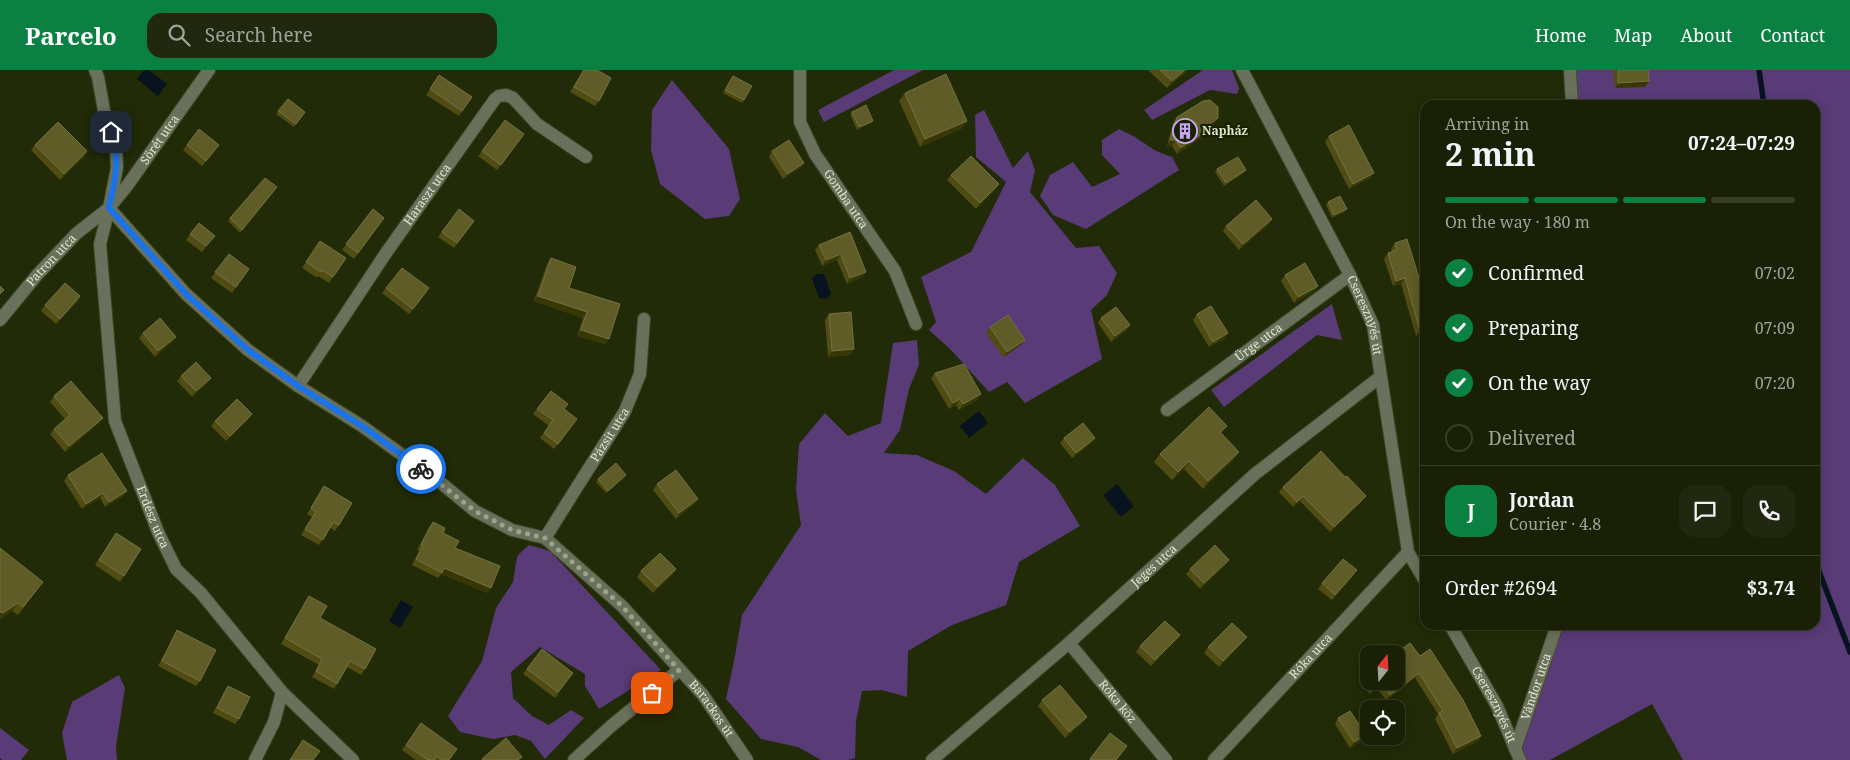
<!DOCTYPE html>
<html lang="en">
<head>
<meta charset="utf-8">
<style>
  :root { --surface:#192005; --page:#22280f; --text:#f1f3f6; --muted:#9fa39a; --line:#373e27; --accent:#0b8043 }
  body { margin:0; font-family:"Noto Serif",serif; background:var(--page); color:var(--text); height:100vh; display:flex; flex-direction:column; font-size:19px; white-space:nowrap }
  * { box-sizing:border-box; margin:0 }
  p { font-size:16px; color:var(--muted) }
  .icon { flex:none; width:28px; height:28px; fill:none; stroke:currentColor; stroke-width:2; stroke-linecap:round; stroke-linejoin:round }
  .map { position:relative; flex:1; overflow:hidden }
  .sheet { position:absolute; left:1420px; top:30px; width:400px; height:530px; display:flex; flex-direction:column; background:var(--surface); border-radius:15px; box-shadow:0 2px 12px #0003,0 0 0 1px var(--line) }
  .sheet>* { flex:none }
  .needle { width:32px; rotate:18deg }
  .fabs { position:absolute; left:1360px; top:575px; display:grid; gap:10px }
  .fabs a { display:grid; place-items:center; width:45px; height:45px; border-radius:10px; background:var(--surface); box-shadow:0 2px 12px #0003,0 0 0 1px var(--line); font-size:25px }
  .pin { position:absolute; display:grid; place-items:center; width:42px; height:42px; color:#fff; margin:-21px; border-radius:10px; box-shadow:0 2px 8px #0006 }
  .courier { position:absolute; display:grid; place-items:center; width:50px; height:50px; margin:-25px; border:4px solid #1a73e8; border-radius:50%; background:#fff; color:#222; box-shadow:0 1px 6px #0007 }
  .overview em { font-style:normal; font-weight:700 }
  .overview div { display:flex; flex-direction:column-reverse }
  .overview { display:flex; align-items:center; justify-content:space-between; height:85px; padding:0 25px }
  h1 { font-size:32px; font-weight:700; line-height:38px }
  .bar { display:grid; grid-template-columns:repeat(4,1fr); gap:8px 5px; align-content:center; height:60px; padding:0 25px }
  .bar i { height:6px; border-radius:4px; background:var(--line) }
  .bar .selected { background:var(--accent) }
  .bar p { grid-column:span 4 }
  .line { display:flex; align-items:center; gap:12px; padding:0 25px; border-top:1px solid var(--line) }
  .line div { flex:1 }
  .round { display:grid; place-items:center; flex:none; width:52px; height:52px; border-radius:15px; background:var(--page) }
  ol { padding:0 25px; list-style:none }
  li { display:flex; align-items:center; gap:15px; height:55px }
  li p { margin-inline-start:auto }
  li .icon { padding:5px; border-radius:50%; background:var(--accent); color:#fff; stroke-width:4 }
  li:last-child { color:var(--muted) }
  li i { width:28px; height:28px; border:2px solid var(--line); border-radius:50% }
  header { display:flex; align-items:center; gap:30px; box-sizing:border-box; height:70px; padding:0 25px; background:var(--accent); color:#fff }
  header strong { font-size:24px }
  nav { display:flex; gap:28px; margin-inline-start:auto; font-size:18px }
  .search { width:350px; height:45px; background:var(--page); display:flex; align-items:center; gap:12px; box-sizing:border-box; padding:0 18px; border-radius:15px; color:var(--muted); font-size:19px }
  .map>svg:first-child { display:block }
  .green { fill:#583b77 }
  .water { fill:#07141f }
  .lines { fill:none; stroke-linecap:round; stroke-linejoin:round }
  .stream { stroke:#07141f; stroke-width:5.5 }
  .minor-casing { stroke:#3f4927; stroke-width:14 }
  .minor { stroke:#69715c; stroke-width:12 }
  .wall { fill:#504c13 }
  .shaded-wall { fill:#373806 }
  .building { fill:#5f5c27; stroke:#737241 }
  .done { stroke:#9ba587; stroke-width:5; stroke-dasharray:0 9 }
  .route { stroke:#1a73e8; stroke-width:6 }
  .labels { text-anchor:middle; stroke-width:4.5; stroke-linejoin:round; paint-order:stroke }
  .poi-label { font-size:12px; font-weight:bold; fill:#dde7cc; stroke:#182200; text-anchor:start }
  .street-label { font-size:12px; fill:#dde7cc; stroke:#182200 }
</style>
</head>
<body>
<header>
<strong>Parcelo</strong>
<div class="search"><svg class="icon" aria-label="search" viewBox="0 0 24 24"><circle cx="10" cy="10" r="6"/><path d="M15 15l6 6"/></svg>Search here</div>
<nav><a>Home</a><a>Map</a><a>About</a><a>Contact</a></nav>
</header>
<div class="map">
<svg width="1850" height="690" viewBox="0 0 1850 690">
  <rect width="100%" height="100%" fill="#212b07"/>
  <g class="green">
    <polygon points="894,0 923,0 824,52 818,40"/>
    <polygon points="1203,0 1232,0 1239,18 1237,24 1210,20 1152,50 1144,40"/>
    <polygon points="1570,0 1850,0 1850,690 1683,690 1652,634 1550,690 1520,690 1515,679 1557,555 1815,555 1815,35 1572,35"/>
    <polygon points="672,10 729,79 740,129 729,146 705,149 660,114 651,80 652,40"/>
    <polygon points="984,40 1013,98 1028,81 1035,100 1030,122 1076,178 1099,176 1117,203 1107,225 1091,240 1102,289 1025,333 1007,312 989,322 951,280 929,260 936,252 921,207 971,182 1006,112 976,87 975,45"/>
    <polygon points="1119,59 1135,67 1156,81 1172,87 1179,100 1086,159 1053,145 1040,126 1050,105 1073,92 1092,117 1120,104 1102,85 1102,70"/>
    <polygon points="1332,234 1342,270 1317,265 1224,337 1211,320"/>
    <polygon points="917,270 919,295 909,319 900,360 884,383 917,385 954,401 986,424 1023,388 1055,415 1080,456 1019,492 1006,535 952,555 908,581 907,627 882,620 862,621 856,651 855,688 848,690 821,690 798,677 761,669 726,629 734,591 742,545 801,455 796,420 799,374 825,343 848,366 881,353 893,273"/>
    <polygon points="529,475 550,481 661,600 599,639 585,616 585,604 540,577 511,602 513,628 532,646 549,655 571,640 584,648 545,689 531,671 515,665 493,669 460,662 448,646 482,591 496,538 513,512 516,492 518,485"/>
    <polygon points="119,605 125,618 116,677 117,690 67,690 62,663 72,632"/>
    <polygon points="0,658 29,680 21,690 2,690 0,688"/>
  </g>
  <g class="water">
    <polygon points="144,0 149,0 167,14 158,26 137,9"/>
    <polygon points="817,204 824,204 831,224 826,229 819,228 812,208"/>
    <polygon points="979,341 988,353 969,368 960,356"/>
    <polygon points="1117,414 1134,436 1121,447 1103,425"/>
    <polygon points="401,530 413,537 400,558 389,551"/>
  </g>
  <g class="lines">
    <g class="stream">
      <polyline points="1759,0 1764,35"/>
      <polyline points="1815,491 1850,582"/>
    </g>
    <defs>
      <g id="minor">
        <path id="s1" d="M95 0 98 7 105 46 116 77 117 98 109 138 186 224 248 280 298 316 362 356 441 413 475 441 512 460 545 468 622 536 703 625 747 690"/>
        <path id="s2" d="M800 0V52L815 84 895 201 916 254"/>
        <path id="s3" d="M1242 0 1350 205 1373 255 1408 482 1425 511"/>
        <polyline points="1570,0 1572,35"/>
        <path id="s4" d="M109 138 100 174 115 351 158 462 176 499 201 523 282 622 353 690"/>
        <path id="s5" d="M0 250 37 205 77 163 109 138 127 116 209 0"/>
        <path id="s6" d="M298 316 386 183 495 29 499 26 506 25 513 28 537 54 586 87"/>
        <path id="s7" d="M1167 340 1350 205"/>
        <path id="s8" d="M545 468 625 341 640 304 644 249"/>
        <path id="s9" d="M1450 555 1497 636 1520 690"/>
        <path id="s10" d="M1069 573 1166 690"/>
        <path id="s11" d="M1515 679 1557 555"/>
        <polyline points="255,690 274,652 282,622"/>
        <polyline points="574,690 610,657 679,600"/>
        <path id="s12" d="M932 690 1069 573 1255 404 1380 307"/>
        <path id="s13" d="M1214 690 1408 482"/>
      </g>
    </defs>
    <use href="#minor" class="minor-casing"/>
    <use href="#minor" class="minor"/>
  </g>
  <g class="wall">
    <polygon points="583,0 597,0 599,31 595,36 570,22"/>
    <polygon points="1148,0 1188,0 1167,18"/>
    <polygon points="1614,0 1648,0 1649,11 1645,17 1615,18 1613,1"/>
    <polygon points="439,5 472,27 459,46 426,25"/>
    <polygon points="733,6 744,30 742,33 723,23"/>
    <polygon points="905,23 967,51 961,59 920,77 899,31"/>
    <polygon points="288,29 305,42 294,57 276,44"/>
    <polygon points="852,42 873,51 871,53 857,60 850,44"/>
    <polygon points="1177,47 1218,48 1214,53 1207,59 1203,66 1177,84 1172,76 1167,76 1173,53"/>
    <polygon points="524,64 497,100 478,86 482,81"/>
    <polygon points="1329,66 1370,108 1349,119 1325,72"/>
    <polygon points="35,75 87,81 84,87 60,110 31,80"/>
    <polygon points="187,75 219,75 202,96 183,80"/>
    <polygon points="772,81 804,93 800,98 783,109 769,87"/>
    <polygon points="1217,99 1246,100 1244,103 1224,116 1215,102"/>
    <polygon points="951,105 999,114 995,120 976,139 947,110"/>
    <polygon points="277,117 240,163 228,151 230,148"/>
    <polygon points="1328,132 1345,142 1332,148 1326,135"/>
    <polygon points="373,139 384,148 354,189 342,180"/>
    <polygon points="459,139 474,151 454,178 438,167"/>
    <polygon points="1272,149 1268,155 1239,180 1223,161 1226,156"/>
    <polygon points="850,162 866,202 862,207 847,214 837,190 822,196 815,180 819,175"/>
    <polygon points="190,164 211,171 202,182 186,170"/>
    <polygon points="320,171 346,188 329,213 318,206 317,208 302,198"/>
    <polygon points="1395,173 1424,224 1425,224 1425,263 1416,266 1401,214 1393,216 1384,189 1388,183 1392,182 1391,179"/>
    <polygon points="229,184 249,199 232,223 211,208"/>
    <polygon points="551,188 569,218 620,234 605,274 577,266 583,248 534,231 547,194"/>
    <polygon points="1285,205 1318,216 1314,221 1294,233 1281,211"/>
    <polygon points="386,218 425,224 409,244 382,223"/>
    <polygon points="80,226 77,232 56,254 41,241 45,235"/>
    <polygon points="829,244 854,279 850,285 828,287 825,250"/>
    <polygon points="1197,244 1224,269 1209,277 1193,250"/>
    <polygon points="1101,248 1130,255 1126,261 1111,272 1098,253"/>
    <polygon points="990,257 1021,275 1003,287 986,263"/>
    <polygon points="143,263 172,272 155,287 139,268"/>
    <polygon points="935,303 978,329 959,340 956,335 949,339 931,308"/>
    <polygon points="181,306 211,308 207,313 192,327 177,311"/>
    <polygon points="551,321 564,340 577,349 554,379 540,368 549,356 533,344"/>
    <polygon points="54,326 99,353 65,382 50,364 54,359 65,349 50,332"/>
    <polygon points="252,344 248,350 226,371 211,356 215,351"/>
    <polygon points="1227,356 1221,363 1233,390 1203,419 1184,399 1172,410 1154,392 1160,384"/>
    <polygon points="1064,368 1095,368 1091,373 1072,388 1060,373"/>
    <polygon points="68,405 127,421 123,426 105,437 100,428 82,439 64,411"/>
    <polygon points="624,407 606,423 596,412 598,409"/>
    <polygon points="657,414 694,434 676,449 653,420"/>
    <polygon points="324,416 339,455 335,461 330,458 319,475 301,465 312,447 307,444"/>
    <polygon points="1283,417 1362,431 1330,462 1300,431 1293,437 1279,422"/>
    <polygon points="433,452 443,463 455,478 487,523 441,504 438,508 412,495 419,481 417,480 429,457"/>
    <polygon points="116,463 141,479 120,512 95,495"/>
    <polygon points="0,478 37,520 18,545 12,541"/>
    <polygon points="1229,490 1225,495 1200,519 1186,504 1190,499"/>
    <polygon points="676,499 672,505 653,523 637,507 641,501"/>
    <polygon points="1353,506 1332,530 1318,519 1322,513"/>
    <polygon points="309,526 320,548 365,599 361,605 347,597 334,619 312,607 319,595 281,574"/>
    <polygon points="177,560 200,611 196,616 158,596 174,566"/>
    <polygon points="1180,565 1176,571 1151,596 1136,582 1140,576"/>
    <polygon points="1243,572 1219,597 1204,583 1208,577"/>
    <polygon points="1410,573 1481,666 1478,671 1453,684 1435,649 1438,644 1415,608 1386,630 1377,618 1370,624 1361,612 1365,607"/>
    <polygon points="542,579 573,603 555,628 523,604"/>
    <polygon points="228,616 239,649 235,654 213,643 224,622"/>
    <polygon points="1042,630 1083,653 1065,668 1038,636"/>
    <polygon points="1338,648 1366,665 1362,670 1350,678 1335,654"/>
    <polygon points="421,653 449,690 416,690 402,680"/>
  </g>
  <g class="shaded-wall">
    <polygon points="1185,0 1188,0 1167,18 1172,11"/>
    <polygon points="1649,11 1645,17 1615,18 1618,13"/>
    <polygon points="1218,48 1214,53 1203,62 1207,56"/>
    <polygon points="873,51 871,53 857,60 859,57"/>
    <polygon points="967,51 961,59 920,77 925,69"/>
    <polygon points="1207,61 1203,66 1177,84 1180,78"/>
    <polygon points="1170,70 1176,70 1172,76 1167,76"/>
    <polygon points="87,81 84,87 60,110 64,104"/>
    <polygon points="804,93 800,98 783,109 787,104"/>
    <polygon points="1246,100 1244,103 1224,116 1226,113"/>
    <polygon points="1374,103 1370,108 1349,119 1353,114"/>
    <polygon points="999,114 995,120 976,139 980,133"/>
    <polygon points="1347,139 1345,142 1332,148 1334,145"/>
    <polygon points="1272,149 1268,155 1239,180 1243,174"/>
    <polygon points="841,184 837,190 822,196 826,190"/>
    <polygon points="866,202 862,207 847,214 850,208"/>
    <polygon points="1405,208 1401,214 1393,216 1396,211"/>
    <polygon points="1318,216 1314,221 1294,233 1298,227"/>
    <polygon points="80,226 77,232 56,254 60,249"/>
    <polygon points="538,226 587,242 583,248 534,231"/>
    <polygon points="1130,255 1126,261 1111,272 1115,266"/>
    <polygon points="1425,259 1425,263 1416,266 1420,260"/>
    <polygon points="581,260 609,269 605,274 577,266"/>
    <polygon points="1228,263 1224,269 1209,277 1213,272"/>
    <polygon points="176,267 172,272 155,287 158,281"/>
    <polygon points="1025,270 1021,275 1003,287 1007,282"/>
    <polygon points="854,279 850,285 828,287 832,281"/>
    <polygon points="211,308 207,313 192,327 196,321"/>
    <polygon points="981,324 978,329 959,340 963,334"/>
    <polygon points="960,329 956,335 949,339 953,333"/>
    <polygon points="252,344 248,350 226,371 230,366"/>
    <polygon points="103,348 99,353 65,382 69,376"/>
    <polygon points="1095,368 1091,373 1072,388 1076,383"/>
    <polygon points="1239,382 1233,390 1203,419 1208,411"/>
    <polygon points="1189,391 1184,399 1172,410 1178,402"/>
    <polygon points="127,421 123,426 105,437 109,432"/>
    <polygon points="103,423 100,428 82,439 86,434"/>
    <polygon points="1303,426 1300,431 1293,437 1297,432"/>
    <polygon points="1366,426 1362,431 1330,462 1334,457"/>
    <polygon points="698,429 694,434 676,449 679,443"/>
    <polygon points="1229,490 1225,495 1200,519 1204,513"/>
    <polygon points="444,498 491,518 487,523 441,504"/>
    <polygon points="676,499 672,505 653,523 657,517"/>
    <polygon points="1357,500 1353,506 1332,530 1335,525"/>
    <polygon points="18,533 12,541 0,550 0,542"/>
    <polygon points="1180,565 1176,571 1151,596 1155,590"/>
    <polygon points="1247,567 1243,572 1219,597 1223,591"/>
    <polygon points="1419,603 1415,608 1386,630 1390,625"/>
    <polygon points="1381,613 1377,618 1370,624 1374,618"/>
    <polygon points="1087,647 1083,653 1065,668 1069,662"/>
    <polygon points="1366,665 1362,670 1350,678 1354,672"/>
    <polygon points="1481,666 1478,671 1453,684 1457,678"/>
  </g>
  <g class="building">
    <polygon points="584,0 597,0 611,8 599,31 574,17"/>
    <polygon points="1160,0 1185,0 1172,11"/>
    <polygon points="1618,0 1648,0 1649,11 1618,13"/>
    <polygon points="946,4 967,51 925,69 905,23"/>
    <polygon points="439,5 472,27 462,41 430,19"/>
    <polygon points="733,6 752,16 744,30 725,20"/>
    <polygon points="288,29 305,42 296,54 278,41"/>
    <polygon points="1210,30 1218,37 1218,48 1207,56 1207,61 1180,78 1176,70 1170,70 1177,47 1203,31"/>
    <polygon points="866,35 873,51 859,57 852,42"/>
    <polygon points="505,50 524,64 501,95 482,81"/>
    <polygon points="58,52 87,81 64,104 35,75"/>
    <polygon points="1349,55 1374,103 1353,114 1329,66"/>
    <polygon points="199,59 219,75 206,91 187,75"/>
    <polygon points="789,70 804,93 787,104 772,81"/>
    <polygon points="971,86 999,114 980,133 951,105"/>
    <polygon points="1238,87 1246,100 1226,113 1217,99"/>
    <polygon points="265,108 277,117 242,160 230,148"/>
    <polygon points="1340,126 1347,139 1334,145 1328,132"/>
    <polygon points="1256,130 1272,149 1243,174 1226,156"/>
    <polygon points="373,139 384,148 358,183 346,174"/>
    <polygon points="459,139 474,151 457,173 442,162"/>
    <polygon points="199,153 215,166 206,176 190,164"/>
    <polygon points="850,162 866,202 850,208 841,184 826,190 819,175"/>
    <polygon points="1407,169 1424,224 1425,224 1425,259 1420,260 1405,208 1396,211 1388,183 1397,180 1395,173"/>
    <polygon points="320,171 346,188 333,207 322,200 321,202 306,192"/>
    <polygon points="229,184 249,199 236,217 215,202"/>
    <polygon points="551,188 576,197 569,218 620,234 609,269 581,260 587,242 538,226"/>
    <polygon points="1305,193 1318,216 1298,227 1285,205"/>
    <polygon points="402,198 429,218 413,239 386,218"/>
    <polygon points="65,213 80,226 60,249 45,235"/>
    <polygon points="0,216 4,220 0,224"/>
    <polygon points="1211,236 1228,263 1213,272 1197,244"/>
    <polygon points="1116,237 1130,255 1115,266 1101,248"/>
    <polygon points="851,242 854,279 832,281 829,244"/>
    <polygon points="1008,245 1025,270 1007,282 990,257"/>
    <polygon points="160,248 176,267 158,281 143,263"/>
    <polygon points="196,292 211,308 196,321 181,306"/>
    <polygon points="964,294 981,324 963,334 960,329 953,333 935,303"/>
    <polygon points="71,311 103,348 69,376 54,359 70,345 54,326"/>
    <polygon points="551,321 568,334 564,339 577,349 558,374 544,363 553,350 537,339"/>
    <polygon points="237,329 252,344 230,366 215,351"/>
    <polygon points="1209,337 1227,356 1220,362 1239,382 1208,411 1189,391 1178,402 1160,384"/>
    <polygon points="1083,353 1095,368 1076,383 1064,368"/>
    <polygon points="1321,381 1345,407 1347,406 1366,426 1334,457 1303,426 1297,432 1283,417"/>
    <polygon points="102,383 127,421 109,432 103,423 86,434 68,405"/>
    <polygon points="616,393 626,405 608,421 598,409"/>
    <polygon points="676,400 698,429 679,443 657,414"/>
    <polygon points="324,416 352,433 339,455 333,452 323,470 305,459 316,442 311,438"/>
    <polygon points="433,452 445,458 443,463 459,471 455,478 500,496 491,518 444,498 442,503 416,489 423,476 421,475"/>
    <polygon points="116,463 141,479 124,506 99,490"/>
    <polygon points="1215,475 1229,490 1204,513 1190,499"/>
    <polygon points="0,478 43,512 23,537 18,533 3,543 0,542"/>
    <polygon points="660,483 676,499 657,517 641,501"/>
    <polygon points="1343,489 1357,500 1335,525 1322,513"/>
    <polygon points="309,526 327,536 320,548 376,579 365,599 350,591 337,614 316,601 322,589 285,568"/>
    <polygon points="1165,551 1180,565 1155,590 1140,576"/>
    <polygon points="1232,553 1247,567 1223,591 1208,577"/>
    <polygon points="177,560 216,580 200,611 162,591"/>
    <polygon points="1410,573 1420,586 1430,579 1463,630 1481,666 1457,678 1439,643 1443,641 1419,603 1390,625 1381,613 1374,618 1365,607 1369,604 1369,611 1396,611 1396,584 1395,584"/>
    <polygon points="542,579 573,603 558,622 527,599"/>
    <polygon points="1060,615 1087,647 1069,662 1042,630"/>
    <polygon points="228,616 250,627 239,649 217,638"/>
    <polygon points="1350,641 1366,665 1354,672 1338,648"/>
    <polygon points="421,653 457,679 449,690 442,690 437,686 434,690 428,690 406,675"/>
    <polygon points="1110,663 1127,676 1116,690 1091,690 1090,689"/>
    <polygon points="506,668 522,687 518,690 483,690 482,689"/>
    <polygon points="303,670 320,681 313,690 290,690"/>
  </g>
  <g class="lines">
    <polyline class="done" points="421,399 475,441 512,460 545,468 622,536 679,600 652,623"/>
    <path class="route" d="M111 62C121 91 115 108 109 138L186 224 248 280 298 316 362 356 421 399"/>
  </g>
  <defs>
    <symbol id="building-ring" viewBox="-11 -11 22 22"><circle r="9.5" fill="#182200" stroke="#c6a6f0" stroke-width="1.5"/><path d="M-4-6H4V6H1V3H-1V6H-4ZM-2.5-4.3h1.7v1.8h-1.7ZM.8-4.3h1.7v1.8H.8ZM-2.5-1h1.7V.8h-1.7ZM.8-1h1.7V.8H.8Z" fill="#c6a6f0"/></symbol>
  </defs>
  <g fill-rule="evenodd">
    <use href="#building-ring" x="1171" y="47" width="28" height="28"/>
  </g>
  <g class="labels">
    <g class="poi-label">
      <text x="1202" y="65">Napház</text>
    </g>
    <g class="street-label">
      <text dy="4" stroke="none"><textPath href="#s5" startOffset="242">Sörét utca</textPath></text>
      <text dy="4" stroke="none"><textPath href="#s6" startOffset="231">Haraszt utca</textPath></text>
      <text dy="4" stroke="none"><textPath href="#s2" startOffset="142">Gomba utca</textPath></text>
      <text dy="4" stroke="none"><textPath href="#s5" startOffset="79">Patron utca</textPath></text>
      <text dy="4" stroke="none"><textPath href="#s3" startOffset="275">Cseresznyés út</textPath></text>
      <text dy="4" stroke="none"><textPath href="#s7" startOffset="114">Ürge utca</textPath></text>
      <text dy="4" stroke="none"><textPath href="#s8" startOffset="122">Pázsit utca</textPath></text>
      <text dy="4" stroke="none"><textPath href="#s4" startOffset="318">Erdész utca</textPath></text>
      <text dy="4" stroke="none"><textPath href="#s12" startOffset="295">Jeges utca</textPath></text>
      <text dy="4" stroke="none"><textPath href="#s13" startOffset="142">Róka utca</textPath></text>
      <text dy="4" stroke="none"><textPath href="#s11" startOffset="66">Vándor utca</textPath></text>
      <text dy="4" stroke="none"><textPath href="#s10" startOffset="76">Róka köz</textPath></text>
      <text dy="4" stroke="none"><textPath href="#s9" startOffset="91">Cseresznyés út</textPath></text>
      <text dy="4" stroke="none"><textPath href="#s1" startOffset="934">Barackos út</textPath></text>
    </g>
  </g>
</svg>
<div class="fabs">
<a><svg class="needle" viewBox="-14 -14 28 28"><path d="M0-13l5 13h-10z" fill="#e53935"/><path d="M0 13l5-13h-10z" fill="#9fa39a"/></svg></a>
<a><svg class="icon" aria-label="locate" viewBox="0 0 24 24"><circle cx="12" cy="12" r="6"/><path d="M12 2v4M12 18v4M2 12h4M18 12h4"/></svg></a>
</div>
<div class="pin" style="left:652px;top:623px;background:#ea580c"><svg class="icon" aria-label="bag" viewBox="0 0 24 24"><path d="M5 8h14l-1 12H6zM9 8a3 3 0 0 1 6 0"/></svg></div>
<div class="pin" style="left:111px;top:62px;background:#1f2937"><svg class="icon" aria-label="home" viewBox="0 0 24 24"><path d="M3 11l9-7 9 7M6 9v11h12V9"/></svg></div>
<div class="courier" style="left:421px;top:399px"><svg class="icon" aria-label="bike" viewBox="0 0 24 24"><circle cx="6" cy="16" r="4"/><circle cx="18" cy="16" r="4"/><path d="M6 16l4-8h5l3 8M10 8l3 8H6M13 5h3"/></svg></div>
<section class="sheet">
<div class="overview"><div><h1>2 min</h1><p>Arriving in</p></div><em>07:24–07:29</em></div>
<div class="bar"><i class="selected"></i><i class="selected"></i><i class="selected"></i><i></i><p>On the way · 180 m</p></div>
<ol>
<li><svg class="icon" aria-label="check" viewBox="0 0 24 24"><path d="M5 12l5 5 9-10"/></svg>Confirmed<p>07:02</p></li>
<li><svg class="icon" aria-label="check" viewBox="0 0 24 24"><path d="M5 12l5 5 9-10"/></svg>Preparing<p>07:09</p></li>
<li><svg class="icon" aria-label="check" viewBox="0 0 24 24"><path d="M5 12l5 5 9-10"/></svg>On the way<p>07:20</p></li>
<li><i></i>Delivered</li>
</ol>
<div class="line" style="height:90px"><b class="round" style="background:var(--accent);color:#fff">J</b><div><b>Jordan</b><p>Courier · 4.8</p></div><a class="round"><svg class="icon" aria-label="chat" viewBox="0 0 24 24"><path d="M4 5h16v11H9l-5 4z"/></svg></a><a class="round"><svg class="icon" aria-label="phone" viewBox="0 0 24 24"><path d="M5 4h4l2 5-3 2q2 4 5 5l2-3 5 2v4C11 20 4 13 5 4z"/></svg></a></div>
<div class="line" style="height:65px"><div>Order #2694</div><b>$3.74</b></div>
</section>
</div>
</body>
</html>
